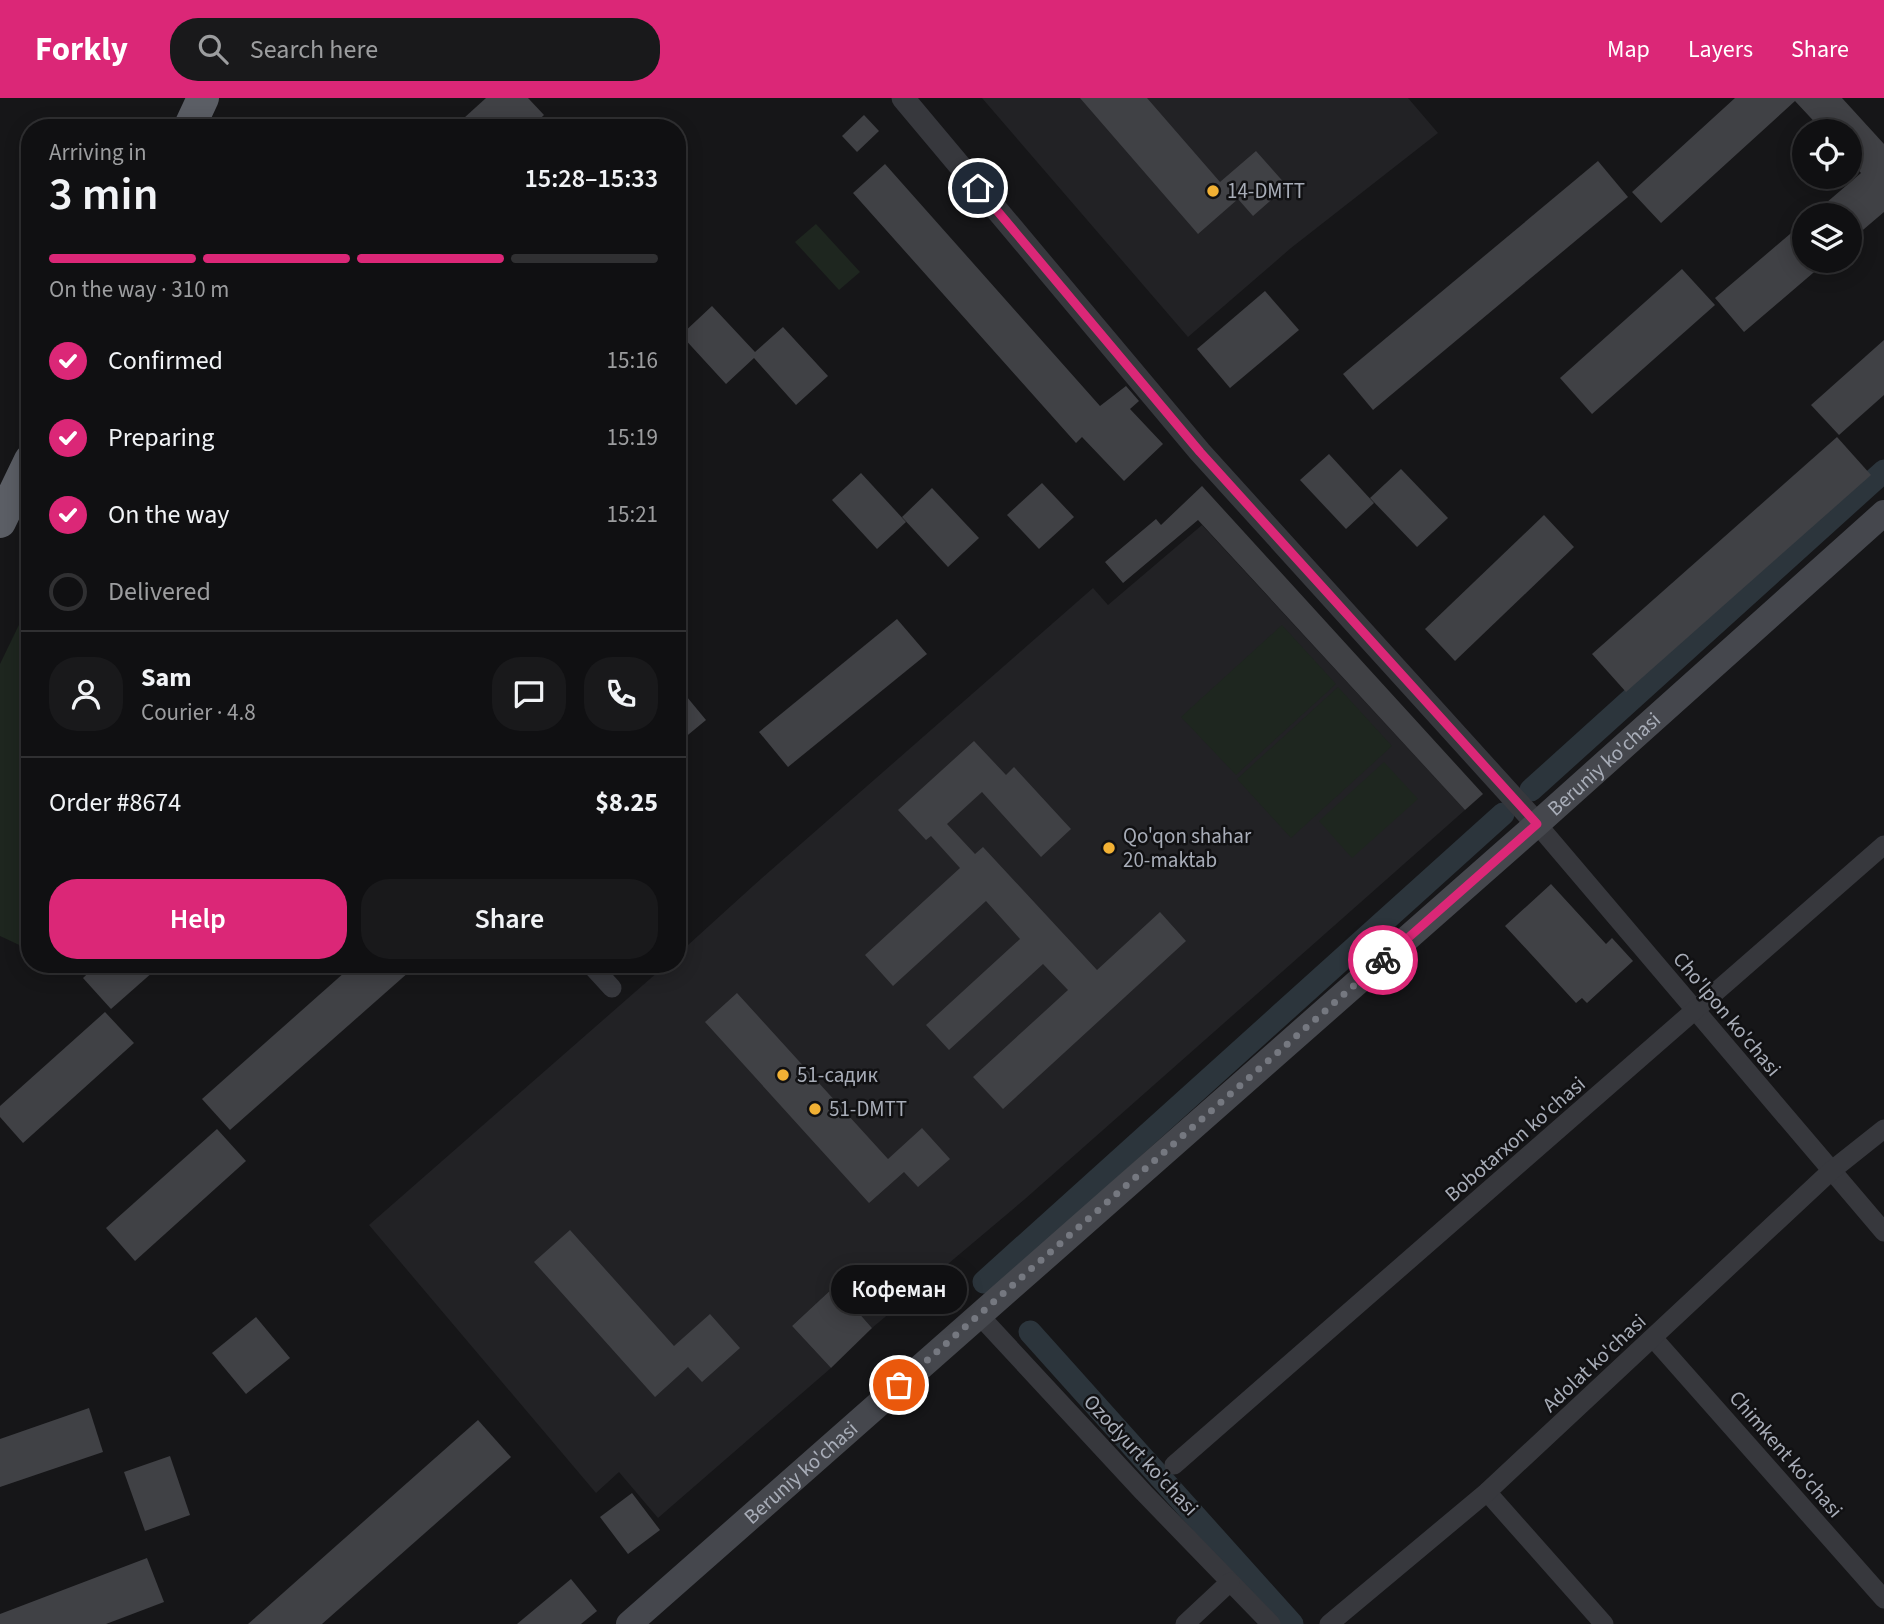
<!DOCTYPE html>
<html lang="en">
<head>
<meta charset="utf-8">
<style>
  :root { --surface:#101012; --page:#19191b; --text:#f1f3f6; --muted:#9c9d9f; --line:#303032; --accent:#db2777 }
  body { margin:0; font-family:"Source Sans 3",sans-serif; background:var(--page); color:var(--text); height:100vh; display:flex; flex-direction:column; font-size:26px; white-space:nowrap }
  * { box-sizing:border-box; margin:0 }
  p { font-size:23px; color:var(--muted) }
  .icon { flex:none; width:38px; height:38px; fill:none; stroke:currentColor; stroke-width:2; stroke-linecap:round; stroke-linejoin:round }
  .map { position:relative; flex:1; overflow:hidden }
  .sheet { position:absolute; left:21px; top:21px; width:665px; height:854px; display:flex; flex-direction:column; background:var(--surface); border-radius:28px; box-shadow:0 4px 18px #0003,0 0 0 2px var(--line) }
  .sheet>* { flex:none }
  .buttons { position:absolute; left:1792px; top:21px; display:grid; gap:14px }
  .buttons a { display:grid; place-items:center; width:70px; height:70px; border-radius:50%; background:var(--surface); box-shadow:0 4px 18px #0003,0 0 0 2px var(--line); font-size:35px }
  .pin { position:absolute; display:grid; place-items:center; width:60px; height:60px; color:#fff; margin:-30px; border:4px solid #fff; border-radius:50%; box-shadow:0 2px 7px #0007 }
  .courier { position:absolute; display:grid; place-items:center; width:70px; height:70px; margin:-35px; border:5px solid #db2777; border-radius:50%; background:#fff; color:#222; box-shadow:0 2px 9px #0007 }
  .bubble { position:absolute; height:49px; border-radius:24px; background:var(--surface); box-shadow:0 4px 18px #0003,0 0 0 2px var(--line); font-size:23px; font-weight:600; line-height:49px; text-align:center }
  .summary em { font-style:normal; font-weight:600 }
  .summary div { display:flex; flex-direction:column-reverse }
  .summary { display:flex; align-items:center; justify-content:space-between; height:119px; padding:0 28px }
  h1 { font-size:46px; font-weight:600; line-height:52px }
  .bar { display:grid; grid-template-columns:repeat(4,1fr); gap:10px 7px; align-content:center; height:84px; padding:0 28px }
  .bar i { height:9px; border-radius:5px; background:var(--line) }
  .bar .current { background:var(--accent) }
  .bar p { grid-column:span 4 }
  .line { display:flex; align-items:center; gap:18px; padding:0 28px; border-top:2px solid var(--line) }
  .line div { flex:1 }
  .round { display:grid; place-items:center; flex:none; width:74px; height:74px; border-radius:28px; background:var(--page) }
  ol { padding:0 28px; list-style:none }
  li { display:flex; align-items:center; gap:21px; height:77px }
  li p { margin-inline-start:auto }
  li .icon { padding:7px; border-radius:50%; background:var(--accent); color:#fff; stroke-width:4 }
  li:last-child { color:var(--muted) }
  li i { width:38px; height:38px; border:4px solid var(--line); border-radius:50% }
  .primary-button { display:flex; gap:14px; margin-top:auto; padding:14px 28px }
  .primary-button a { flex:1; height:80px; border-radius:28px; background:var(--accent); color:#fff; font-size:28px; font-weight:600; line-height:80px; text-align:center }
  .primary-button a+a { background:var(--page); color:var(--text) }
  header { display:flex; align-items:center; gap:42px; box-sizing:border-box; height:98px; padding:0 35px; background:var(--accent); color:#fff }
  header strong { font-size:33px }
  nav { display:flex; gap:38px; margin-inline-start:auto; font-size:24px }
  .search { width:490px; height:63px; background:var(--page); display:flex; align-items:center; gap:18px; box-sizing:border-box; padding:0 24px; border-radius:28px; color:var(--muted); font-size:26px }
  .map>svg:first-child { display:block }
  .built { fill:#222225 }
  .green { fill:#1e261f }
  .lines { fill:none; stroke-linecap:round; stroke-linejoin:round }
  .canal { stroke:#2c353c; stroke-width:23 }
  .building { fill:#404145 }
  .minor { stroke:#37383d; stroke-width:19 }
  .tertiary { stroke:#37383d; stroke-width:23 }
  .secondary { stroke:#45474d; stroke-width:26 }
  .trunk { stroke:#5b5e65; stroke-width:32 }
  .done { stroke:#757880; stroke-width:7; stroke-dasharray:0 12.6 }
  .route { stroke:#db2777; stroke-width:9 }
  .poi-dot { fill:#f2b134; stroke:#111113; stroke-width:2.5 }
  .labels { text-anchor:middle; stroke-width:5; stroke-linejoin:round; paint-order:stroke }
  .poi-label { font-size:21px; fill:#a8adb8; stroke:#111113; text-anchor:start }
  .street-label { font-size:21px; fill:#a8adb8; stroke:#111113 }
</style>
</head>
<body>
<header>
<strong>Forkly</strong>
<div class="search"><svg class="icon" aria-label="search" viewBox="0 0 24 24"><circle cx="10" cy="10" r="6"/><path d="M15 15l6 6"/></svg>Search here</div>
<nav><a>Map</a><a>Layers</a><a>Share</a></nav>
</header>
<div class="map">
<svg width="1884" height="1526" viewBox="0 0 1884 1526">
  <rect width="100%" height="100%" fill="#161618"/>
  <g class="built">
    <polygon points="982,0 1408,0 1438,35 1291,150 1188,239"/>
    <polygon points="1202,427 1465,712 1025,1101 872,1230 835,1188 792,1228 831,1270 658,1420 619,1374 596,1395 369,1127 667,866 677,866 677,857 753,788 1093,490 1108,507"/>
  </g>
  <g class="green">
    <polygon points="816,126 860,174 839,192 795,144"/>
    <polygon points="30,504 30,852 0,838 0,566"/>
    <polygon points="1282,527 1336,586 1236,677 1181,619"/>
    <polygon points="1338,589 1392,648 1291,740 1237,681"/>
    <polygon points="1384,664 1418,701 1352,760 1319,723"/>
  </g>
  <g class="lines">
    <g class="canal">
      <polyline points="1531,692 1884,373"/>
      <polyline points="984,1184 1503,716"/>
      <polyline points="1030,1234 1292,1526"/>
    </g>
  </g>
  <g class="building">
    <polygon points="486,0 528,0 544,17 530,30 453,30"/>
    <polygon points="1080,0 1147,0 1220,84 1256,53 1287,88 1253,118 1238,101 1198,136"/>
    <polygon points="1735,0 1842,0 1884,46 1884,114 1850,143 1850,117 1812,117 1861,75 1850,63 1850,33 1823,33 1795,3 1661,125 1632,94"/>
    <polygon points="864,17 879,33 857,54 842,38"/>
    <polygon points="1598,63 1628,99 1373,312 1343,276"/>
    <polygon points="885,66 1100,308 1126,288 1139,303 1130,311 1163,346 1124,383 1082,339 1076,345 853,95"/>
    <polygon points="1804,124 1804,163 1827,163 1744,234 1715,200"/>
    <polygon points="1682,171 1715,207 1592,316 1560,280"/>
    <polygon points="1265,193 1299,232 1230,290 1197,251"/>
    <polygon points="712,208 755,254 783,229 828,278 796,307 754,260 726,286 681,237"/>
    <polygon points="1884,242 1884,297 1839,337 1811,307"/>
    <polygon points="1837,339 1871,377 1626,594 1592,556"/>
    <polygon points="1329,356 1374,405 1346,431 1300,382"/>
    <polygon points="1401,371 1448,420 1417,449 1370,400"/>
    <polygon points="861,375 906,424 877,451 832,402"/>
    <polygon points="1042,385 1074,419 1039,451 1007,417"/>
    <polygon points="1202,388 1483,696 1465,712 1198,422 1123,485 1105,464 1156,421 1161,427"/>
    <polygon points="932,390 979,440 948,469 902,419"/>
    <polygon points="1544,417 1574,449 1455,563 1425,531"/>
    <polygon points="897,521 927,556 788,669 759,634"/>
    <polygon points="677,587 706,622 677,646"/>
    <polygon points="974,643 1006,677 1014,669 1071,731 1041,759 982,694 947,726 975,756 983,749 1097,872 1160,814 1186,843 1003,1011 973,979 1068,892 1043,866 949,952 926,927 1020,841 986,803 893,888 865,857 960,770 931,738 926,742 898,712"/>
    <polygon points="1551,786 1606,846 1612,840 1633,863 1587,905 1582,900 1576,905 1505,828"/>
    <polygon points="98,866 162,866 111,911 83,880"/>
    <polygon points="354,866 418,866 230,1032 202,1001"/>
    <polygon points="737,895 888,1061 922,1030 950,1061 918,1089 904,1074 869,1105 705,924"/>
    <polygon points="105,914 134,945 23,1045 0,1019 0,1008"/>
    <polygon points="217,1031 246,1063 135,1163 106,1130"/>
    <polygon points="570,1132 674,1248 710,1216 740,1250 702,1284 688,1269 655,1299 534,1164"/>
    <polygon points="835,1188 872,1230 831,1270 792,1228"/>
    <polygon points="256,1219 290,1260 246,1296 212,1255"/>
    <polygon points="89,1310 103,1354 0,1389 0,1341"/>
    <polygon points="478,1322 511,1359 322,1526 248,1526"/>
    <polygon points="170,1358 190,1417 145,1433 124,1374"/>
    <polygon points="632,1395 660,1432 628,1456 600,1419"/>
    <polygon points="147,1460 164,1504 106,1526 0,1526 0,1516"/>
    <polygon points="571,1481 597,1513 581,1526 517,1526"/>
  </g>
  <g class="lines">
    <g class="minor">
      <polyline points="1537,726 1884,1134"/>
      <polyline points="590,866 612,890"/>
      <polyline points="979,1217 1144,1395 1271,1526"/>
      <polyline points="1654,1241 1884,1501"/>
      <polyline points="1174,1367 1884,747"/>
      <polyline points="1487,1394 1604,1526"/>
      <polyline points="1185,1526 1230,1484"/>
      <polyline points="1329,1526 1487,1394 1831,1073 1884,1031"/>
    </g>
    <polyline class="tertiary" points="903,0 1200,354 1537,726"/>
    <path class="secondary" id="s1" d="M629 1526 1537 726 1884 415"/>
    <g class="trunk">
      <polyline points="189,30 203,0"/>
      <polyline points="0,424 30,362"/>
    </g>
  </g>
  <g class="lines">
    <polyline class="done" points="899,1287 1383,862"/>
    <polyline class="route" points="978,90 1200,354 1537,726 1383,862"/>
  </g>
  <g class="poi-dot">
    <circle cx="1213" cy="93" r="7"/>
    <circle cx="1109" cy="750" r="7"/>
    <circle cx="783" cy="977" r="7"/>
    <circle cx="815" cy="1011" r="7"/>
  </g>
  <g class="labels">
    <g class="poi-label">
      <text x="1227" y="100">14-DMTT</text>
      <text x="1123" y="745">Qo'qon shahar<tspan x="1123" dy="24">20-maktab</tspan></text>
      <text x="797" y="984">51-садик</text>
      <text x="829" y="1018">51-DMTT</text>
    </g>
    <g class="street-label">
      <text dy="7" stroke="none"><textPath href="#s1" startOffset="1300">Beruniy ko'chasi</textPath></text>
      <text transform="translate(1727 916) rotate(50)" y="7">Cho'lpon ko'chasi</text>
      <text transform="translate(1515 1041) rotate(-41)" y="7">Bobotarxon ko'chasi</text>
      <text transform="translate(1594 1265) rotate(-43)" y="7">Adolat ko'chasi</text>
      <text transform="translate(1786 1356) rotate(49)" y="7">Chimkent ko'chasi</text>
      <text transform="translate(1141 1357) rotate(47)" y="7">Ozodyurt ko'chasi</text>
      <text dy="7" stroke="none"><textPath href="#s1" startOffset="229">Beruniy ko'chasi</textPath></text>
    </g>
  </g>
</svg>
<div class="buttons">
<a><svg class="icon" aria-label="locate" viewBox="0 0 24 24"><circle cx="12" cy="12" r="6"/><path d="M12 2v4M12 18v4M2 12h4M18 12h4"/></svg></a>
<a><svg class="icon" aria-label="layers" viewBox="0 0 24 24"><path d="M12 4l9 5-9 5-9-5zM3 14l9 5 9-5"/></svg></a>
</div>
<div class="pin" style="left:899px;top:1287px;background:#ea580c"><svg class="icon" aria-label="bag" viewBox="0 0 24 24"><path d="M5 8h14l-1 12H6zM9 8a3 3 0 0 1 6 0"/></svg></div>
<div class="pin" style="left:978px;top:90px;background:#1f2937"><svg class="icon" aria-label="home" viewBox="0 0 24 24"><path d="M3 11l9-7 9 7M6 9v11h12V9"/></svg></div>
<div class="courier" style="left:1383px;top:862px"><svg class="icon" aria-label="bike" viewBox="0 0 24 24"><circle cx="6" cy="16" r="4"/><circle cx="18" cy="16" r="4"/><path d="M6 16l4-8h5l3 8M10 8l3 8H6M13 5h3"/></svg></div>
<div class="bubble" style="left:831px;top:1167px;width:136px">Кофеман</div>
<section class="sheet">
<div class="summary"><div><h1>3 min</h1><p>Arriving in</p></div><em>15:28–15:33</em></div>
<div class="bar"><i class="current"></i><i class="current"></i><i class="current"></i><i></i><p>On the way · 310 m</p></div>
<ol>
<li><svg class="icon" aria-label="check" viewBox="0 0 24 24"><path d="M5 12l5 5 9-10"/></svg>Confirmed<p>15:16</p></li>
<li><svg class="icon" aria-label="check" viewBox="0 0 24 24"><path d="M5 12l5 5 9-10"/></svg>Preparing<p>15:19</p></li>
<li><svg class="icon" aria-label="check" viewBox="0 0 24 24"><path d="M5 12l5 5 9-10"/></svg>On the way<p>15:21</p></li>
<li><i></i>Delivered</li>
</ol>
<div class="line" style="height:126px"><a class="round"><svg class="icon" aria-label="person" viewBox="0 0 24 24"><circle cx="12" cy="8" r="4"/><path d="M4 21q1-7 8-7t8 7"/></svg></a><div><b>Sam</b><p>Courier · 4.8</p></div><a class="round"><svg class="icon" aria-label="chat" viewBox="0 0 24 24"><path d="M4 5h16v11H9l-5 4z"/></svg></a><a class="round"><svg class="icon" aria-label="phone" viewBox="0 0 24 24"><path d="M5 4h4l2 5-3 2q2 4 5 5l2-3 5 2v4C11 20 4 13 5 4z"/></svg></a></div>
<div class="line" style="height:91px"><div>Order #8674</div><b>$8.25</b></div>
<div class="primary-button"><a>Help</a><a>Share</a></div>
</section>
</div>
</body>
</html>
